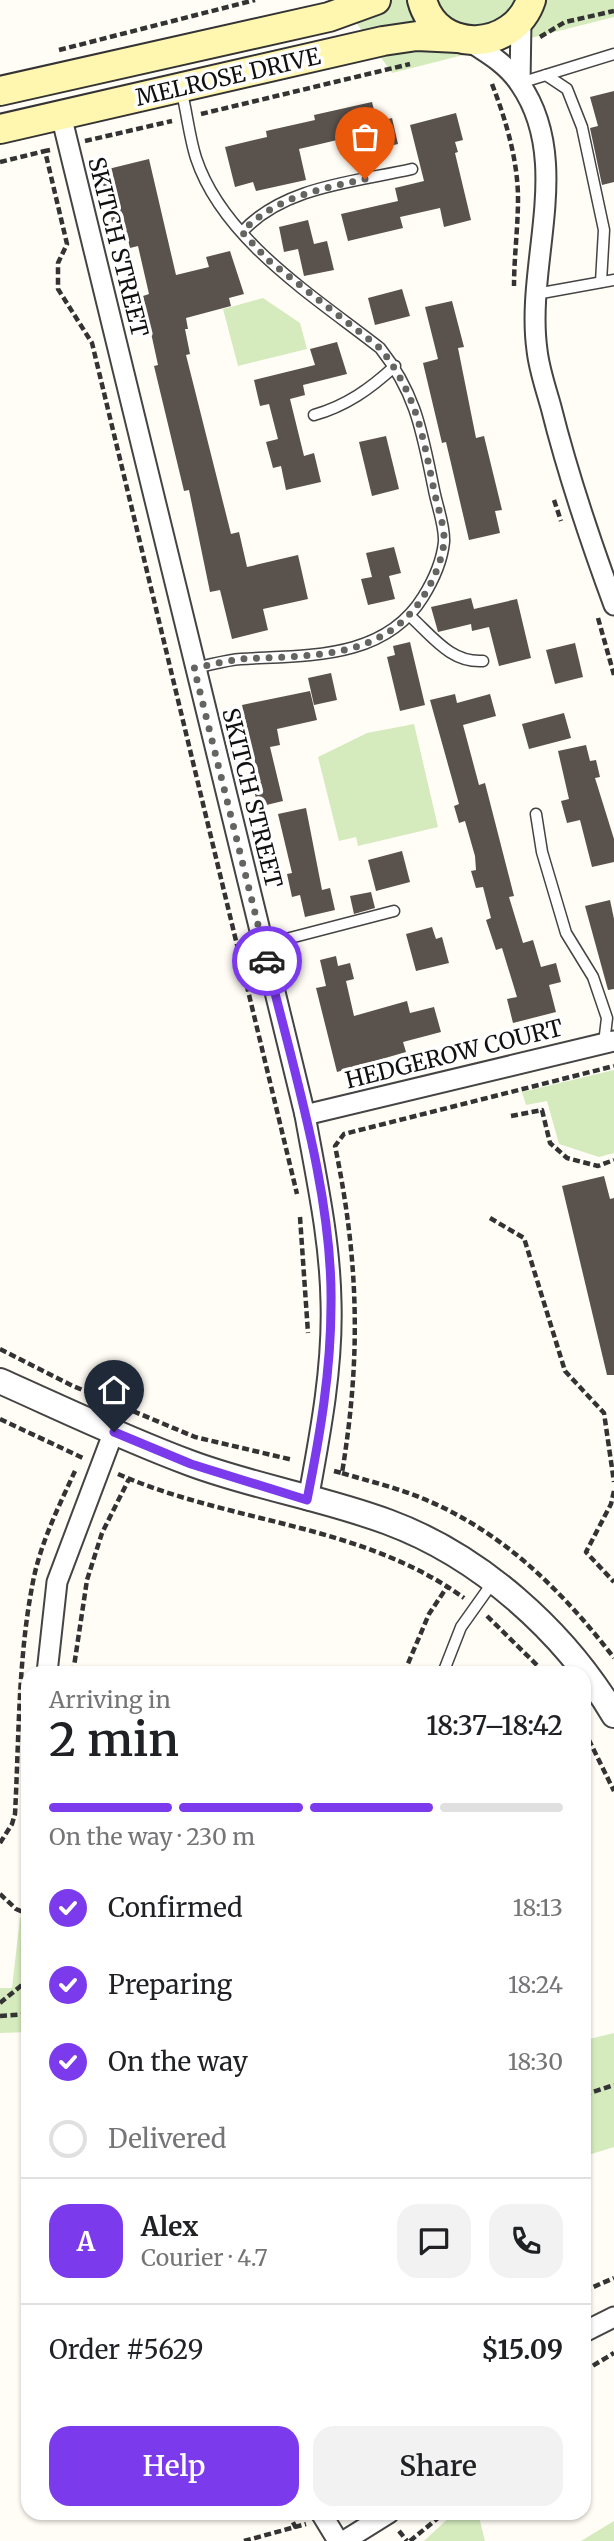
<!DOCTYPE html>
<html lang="en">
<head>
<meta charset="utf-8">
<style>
  :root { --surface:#fff; --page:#f2f2f2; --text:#202124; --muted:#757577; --line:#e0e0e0; --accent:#7c3aed }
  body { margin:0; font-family:Merriweather,serif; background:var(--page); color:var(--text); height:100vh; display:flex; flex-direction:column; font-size:26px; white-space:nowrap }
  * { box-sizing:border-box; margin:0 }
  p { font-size:23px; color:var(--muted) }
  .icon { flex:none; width:38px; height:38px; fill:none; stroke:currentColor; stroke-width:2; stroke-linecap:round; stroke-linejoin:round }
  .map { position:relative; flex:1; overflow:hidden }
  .details { position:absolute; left:21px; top:1666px; width:570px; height:854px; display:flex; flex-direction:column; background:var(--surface); border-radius:21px; box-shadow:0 2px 5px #0004 }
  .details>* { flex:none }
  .pin { position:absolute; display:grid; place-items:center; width:60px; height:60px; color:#fff; margin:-72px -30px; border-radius:50% 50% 50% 0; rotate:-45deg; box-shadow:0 0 7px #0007 }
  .pin .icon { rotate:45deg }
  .courier { position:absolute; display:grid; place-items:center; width:70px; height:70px; margin:-35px; border:5px solid #7c3aed; border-radius:50%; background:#fff; color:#222; box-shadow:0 2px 9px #0007 }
  .overview em { font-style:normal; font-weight:600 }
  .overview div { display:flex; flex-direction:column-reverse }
  .overview { display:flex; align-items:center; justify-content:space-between; height:119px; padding:0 28px }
  h1 { font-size:46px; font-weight:600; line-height:52px }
  .bar { display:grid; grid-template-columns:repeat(4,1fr); gap:10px 7px; align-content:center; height:84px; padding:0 28px }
  .bar i { height:9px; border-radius:5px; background:var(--line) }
  .bar .on { background:var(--accent) }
  .bar p { grid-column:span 4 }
  .line { display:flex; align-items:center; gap:18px; padding:0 28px; border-top:2px solid var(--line) }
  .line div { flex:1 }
  .round { display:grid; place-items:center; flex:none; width:74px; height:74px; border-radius:21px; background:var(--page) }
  ol { padding:0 28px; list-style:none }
  li { display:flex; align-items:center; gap:21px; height:77px }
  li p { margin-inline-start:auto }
  li .icon { padding:7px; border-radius:50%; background:var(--accent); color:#fff; stroke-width:4 }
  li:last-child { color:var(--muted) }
  li i { width:38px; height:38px; border:4px solid var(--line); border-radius:50% }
  .cta { display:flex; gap:14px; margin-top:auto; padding:14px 28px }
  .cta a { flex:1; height:80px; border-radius:21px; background:var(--accent); color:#fff; font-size:28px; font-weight:600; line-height:80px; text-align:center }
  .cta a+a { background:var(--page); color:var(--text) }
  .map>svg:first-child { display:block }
  .green { fill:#d5ebbd }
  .building { fill:#5a524d }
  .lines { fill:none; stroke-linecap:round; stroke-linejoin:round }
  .service-casing { stroke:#444; stroke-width:13 }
  .minor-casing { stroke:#444; stroke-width:23 }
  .tertiary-casing { stroke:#444; stroke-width:28 }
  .secondary-casing { stroke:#333; stroke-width:32 }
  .path { stroke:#333; stroke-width:4.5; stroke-dasharray:7 3.5; stroke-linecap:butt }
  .service { stroke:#fff; stroke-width:10 }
  .minor { stroke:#fff; stroke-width:19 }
  .tertiary { stroke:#fff; stroke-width:24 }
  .secondary { stroke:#fff6b0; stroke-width:28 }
  .done { stroke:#646461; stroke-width:7; stroke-dasharray:0 12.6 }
  .route { stroke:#7c3aed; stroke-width:9 }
  .labels { text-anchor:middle; stroke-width:7; stroke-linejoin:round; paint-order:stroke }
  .street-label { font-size:23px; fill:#111; stroke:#fff }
</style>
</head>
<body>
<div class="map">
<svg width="614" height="2541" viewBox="0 0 614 2541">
  <rect width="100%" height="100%" fill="#fffdf5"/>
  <g class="green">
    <polygon points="340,0 614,0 614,17 392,73"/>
    <polygon points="263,298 300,323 307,349 238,366 223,309"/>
    <polygon points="414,724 438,827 358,846 356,837 339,841 318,757 367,733"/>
    <polygon points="614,1070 614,1153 599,1157 559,1144 547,1101 526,1105 522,1092"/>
    <polygon points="20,1917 28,1917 28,2032 0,2033 0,1988 12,1988"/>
    <polygon points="614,2033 614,2147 585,2156 585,2040"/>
    <polygon points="454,2513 478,2513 485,2541 424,2541"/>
    <polygon points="614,2521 614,2541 581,2541"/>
  </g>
  <g class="building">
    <polygon points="614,91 614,182 602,185 590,128 598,126 590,97"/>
    <polygon points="372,102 377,122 392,118 398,144 355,154 350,137 299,149 306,180 256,191 253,182 235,187 225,147 267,137 266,131 315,120 314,115"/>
    <polygon points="456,113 463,140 455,142 458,152 455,153 471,220 444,227 440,208 400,217 403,228 348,241 341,214 398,201 395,188 424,181 410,125"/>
    <polygon points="149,159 176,275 209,267 206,257 230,251 244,294 229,298 231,306 186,318 188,329 185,329 190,354 186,355 231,534 239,532 247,567 298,555 308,599 263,609 268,630 232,639 220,590 210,592 189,490 184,491 154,366 158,365 143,296 149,294 138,246 130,248 123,220 112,222 100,171"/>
    <polygon points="308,220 314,244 327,241 334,270 304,276 298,249 284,252 279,227"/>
    <polygon points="402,289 410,316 375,325 368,298"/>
    <polygon points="452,301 464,347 458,348 476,438 484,436 502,510 495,511 500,533 469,540 446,442 442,443 423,363 438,359 425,307"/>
    <polygon points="337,342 347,374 303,385 305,395 290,399 304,456 314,453 321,482 286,490 281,466 273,468 266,442 278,439 269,404 260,406 254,380 315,365 310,349"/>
    <polygon points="386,436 399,489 372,496 359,442"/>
    <polygon points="394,547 401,573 389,576 395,599 368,605 361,579 372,577 366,553"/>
    <polygon points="471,598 474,609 517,599 531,658 499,666 489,627 472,631 471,624 438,632 431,607"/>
    <polygon points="410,642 425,705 400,711 387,657 395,655 393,646"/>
    <polygon points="575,643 583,677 555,684 546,650"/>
    <polygon points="331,673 337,700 314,705 308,678"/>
    <polygon points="310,691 317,720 277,729 280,745 270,747 283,801 258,807 248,764 255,762 242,705"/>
    <polygon points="455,694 457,703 490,694 496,716 463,725 479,785 485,783 514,896 509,897 523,943 533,940 541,967 556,963 561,982 549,985 556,1012 513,1023 507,999 517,997 502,948 496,950 486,920 491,918 483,887 476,888 471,871 476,870 475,856 465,821 459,823 454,806 459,804 430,700"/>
    <polygon points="564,713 571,738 529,749 522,724"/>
    <polygon points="586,745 590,761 596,760 600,777 595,778 614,839 614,862 592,867 580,820 567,823 561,801 569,799 558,751"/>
    <polygon points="306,808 322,890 330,888 335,910 305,917 300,895 292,897 287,874 292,873 278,814"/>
    <polygon points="402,851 410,882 376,891 368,860"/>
    <polygon points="371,892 375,908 354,914 350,896"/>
    <polygon points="610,900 614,919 614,989 608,990 585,906"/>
    <polygon points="432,927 436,939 442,937 449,963 416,971 406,934"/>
    <polygon points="336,956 338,966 350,963 354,979 346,981 354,1016 407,1001 410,1013 434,1007 441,1032 403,1042 406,1052 337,1072 316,988 326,986 320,960"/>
    <polygon points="604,1176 610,1199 614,1198 614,1375 607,1375 562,1186"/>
  </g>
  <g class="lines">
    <defs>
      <g id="service">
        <polyline points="546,75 567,89 582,127 604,230 601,282"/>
        <polyline points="520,83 614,54"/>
        <path d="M181 89C187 112 189 136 196 158 223 240 315 297 380 348 417 395 422 433 434 490 437 506 445 526 444 542 442 561 433 581 423 597 384 660 307 655 241 659 226 660 210 665 194 668"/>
        <path d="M242 232C284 186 355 182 412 169"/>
        <polyline points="536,294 614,280"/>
        <path d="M314 415C346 406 370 389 395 366"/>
        <path d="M411 617C433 637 451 663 483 661"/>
        <polyline points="536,814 542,852 566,933 593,977 607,1018 604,1043"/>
        <polyline points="263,945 394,911"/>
        <polyline points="443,1673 461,1627 493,1582"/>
      </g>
      <g id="minor">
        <path d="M467 40C486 52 507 64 520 84 574 162 525 264 537 350 539 369 546 389 551 407 568 475 590 540 614 605"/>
        <polyline points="520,83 521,20"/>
        <path d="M61 115 305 1115C316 1177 330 1239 331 1302 333 1368 320 1435 308 1500"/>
        <polyline points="305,1115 614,1041"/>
        <polyline points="47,1673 57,1582 114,1431"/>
        <polyline points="584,2332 614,2317"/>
        <polyline points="321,2513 338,2541"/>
        <polyline points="344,2541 389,2513"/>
      </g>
      <path id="tertiary" d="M0 1381C63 1409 125 1439 190 1463 254 1487 324 1498 388 1522 480 1556 564 1631 614 1715"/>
      <g id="secondary">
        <path d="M422 0C437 56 514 51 531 0"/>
        <polyline points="0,91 329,17 376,0"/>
        <polyline points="0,129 383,41 417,36 458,38"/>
      </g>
    </defs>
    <use href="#service" class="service-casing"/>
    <use href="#minor" class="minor-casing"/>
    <use href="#tertiary" class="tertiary-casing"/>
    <use href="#secondary" class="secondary-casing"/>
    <g class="path">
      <polyline points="540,37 565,22 614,11"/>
      <polyline points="59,50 255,0"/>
      <path d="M492 84C506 120 518 161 518 199 518 228 514 257 514 286"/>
      <polyline points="201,114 410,64"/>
      <polyline points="85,141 172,121"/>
      <polyline points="50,150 45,151 67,244 58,263 58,289 92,343 297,1194"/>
      <polyline points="0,162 45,151"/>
      <polyline points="554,500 561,521"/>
      <polyline points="598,618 614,675"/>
      <polyline points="511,1116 542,1110 550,1143 567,1158 598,1166 614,1160"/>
      <polyline points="300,1217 308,1333"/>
      <polyline points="490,1218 524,1238 565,1371 604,1413 614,1482"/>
      <polyline points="0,1349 73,1386 195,1437 293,1460"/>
      <polyline points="0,1419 85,1459"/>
      <path d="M334 1471 342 1473C361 1358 359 1261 335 1146L344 1134 614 1066"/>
      <path d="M342 1473C368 1481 394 1487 419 1497 500 1529 562 1590 614 1658"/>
      <path d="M118 1474C232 1524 360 1523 464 1598"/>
      <polyline points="614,1491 611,1504 586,1552 614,1582"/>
      <polyline points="487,1616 545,1673"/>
      <polyline points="73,1673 87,1580 102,1533 129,1479"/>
      <polyline points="404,1673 429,1614 447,1587"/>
      <polyline points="584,1730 614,1791"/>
      <path d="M0 1843 12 1824 15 1814C19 1739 18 1661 32 1587 39 1546 58 1508 75 1471"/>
      <polyline points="0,1894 16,1909 28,1914"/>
      <polyline points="0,2003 28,1980"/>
      <polyline points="0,2016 28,2014"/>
      <polyline points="584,2095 614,2085"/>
      <polyline points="584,2291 614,2278"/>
      <polyline points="584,2371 614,2353"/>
      <polyline points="288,2513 296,2528"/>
      <polyline points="399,2531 407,2541"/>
      <polyline points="244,2541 306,2524"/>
      <polyline points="410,2541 444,2513"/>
    </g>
    <use href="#service" class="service"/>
    <use href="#minor" class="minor"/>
    <use href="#tertiary" class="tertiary"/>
    <use href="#secondary" class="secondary"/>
  </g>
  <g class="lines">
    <path class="done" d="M267 961 194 668C210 665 226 661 241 659 308 655 382 661 423 597 433 581 442 561 444 542 445 526 437 506 434 490 422 433 417 395 380 348L268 260 242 232C275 197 320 189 365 179"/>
    <path class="route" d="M114 1432 191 1464 307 1500C320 1435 331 1371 331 1305 333 1194 293 1069 267 961"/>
  </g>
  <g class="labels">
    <g class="street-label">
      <text transform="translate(228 77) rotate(-13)" y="8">MELROSE DRIVE</text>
      <text transform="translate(118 247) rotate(76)" y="8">SKITCH STREET</text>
      <text transform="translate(252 798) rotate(76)" y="8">SKITCH STREET</text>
      <text transform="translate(454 1054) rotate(-14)" y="8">HEDGEROW COURT</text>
    </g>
  </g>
</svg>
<div class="pin" style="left:365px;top:179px;background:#ea580c"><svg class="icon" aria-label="bag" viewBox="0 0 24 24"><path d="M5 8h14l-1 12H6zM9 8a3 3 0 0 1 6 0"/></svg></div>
<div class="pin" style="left:114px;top:1432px;background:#1f2937"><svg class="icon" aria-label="home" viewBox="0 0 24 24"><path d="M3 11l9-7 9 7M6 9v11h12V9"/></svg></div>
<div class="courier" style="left:267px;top:961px"><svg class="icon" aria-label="car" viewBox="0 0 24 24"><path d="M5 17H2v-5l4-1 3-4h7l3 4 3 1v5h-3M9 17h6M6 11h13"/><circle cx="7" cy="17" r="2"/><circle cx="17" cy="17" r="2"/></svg></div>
<section class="details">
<div class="overview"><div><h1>2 min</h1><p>Arriving in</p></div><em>18:37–18:42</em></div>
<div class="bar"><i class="on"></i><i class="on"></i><i class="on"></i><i></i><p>On the way · 230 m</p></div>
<ol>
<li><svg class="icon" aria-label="check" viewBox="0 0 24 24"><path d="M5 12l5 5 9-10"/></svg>Confirmed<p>18:13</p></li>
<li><svg class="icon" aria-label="check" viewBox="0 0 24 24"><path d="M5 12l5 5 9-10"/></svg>Preparing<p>18:24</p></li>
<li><svg class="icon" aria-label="check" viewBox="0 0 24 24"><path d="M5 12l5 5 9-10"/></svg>On the way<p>18:30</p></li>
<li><i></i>Delivered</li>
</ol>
<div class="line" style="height:126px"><b class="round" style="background:var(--accent);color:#fff">A</b><div><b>Alex</b><p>Courier · 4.7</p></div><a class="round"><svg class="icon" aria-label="chat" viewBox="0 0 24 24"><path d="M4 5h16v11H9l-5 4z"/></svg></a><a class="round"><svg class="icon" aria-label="phone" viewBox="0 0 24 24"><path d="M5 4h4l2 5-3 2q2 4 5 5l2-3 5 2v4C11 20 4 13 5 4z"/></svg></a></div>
<div class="line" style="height:91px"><div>Order #5629</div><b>$15.09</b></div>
<div class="cta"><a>Help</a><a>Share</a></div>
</section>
</div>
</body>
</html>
